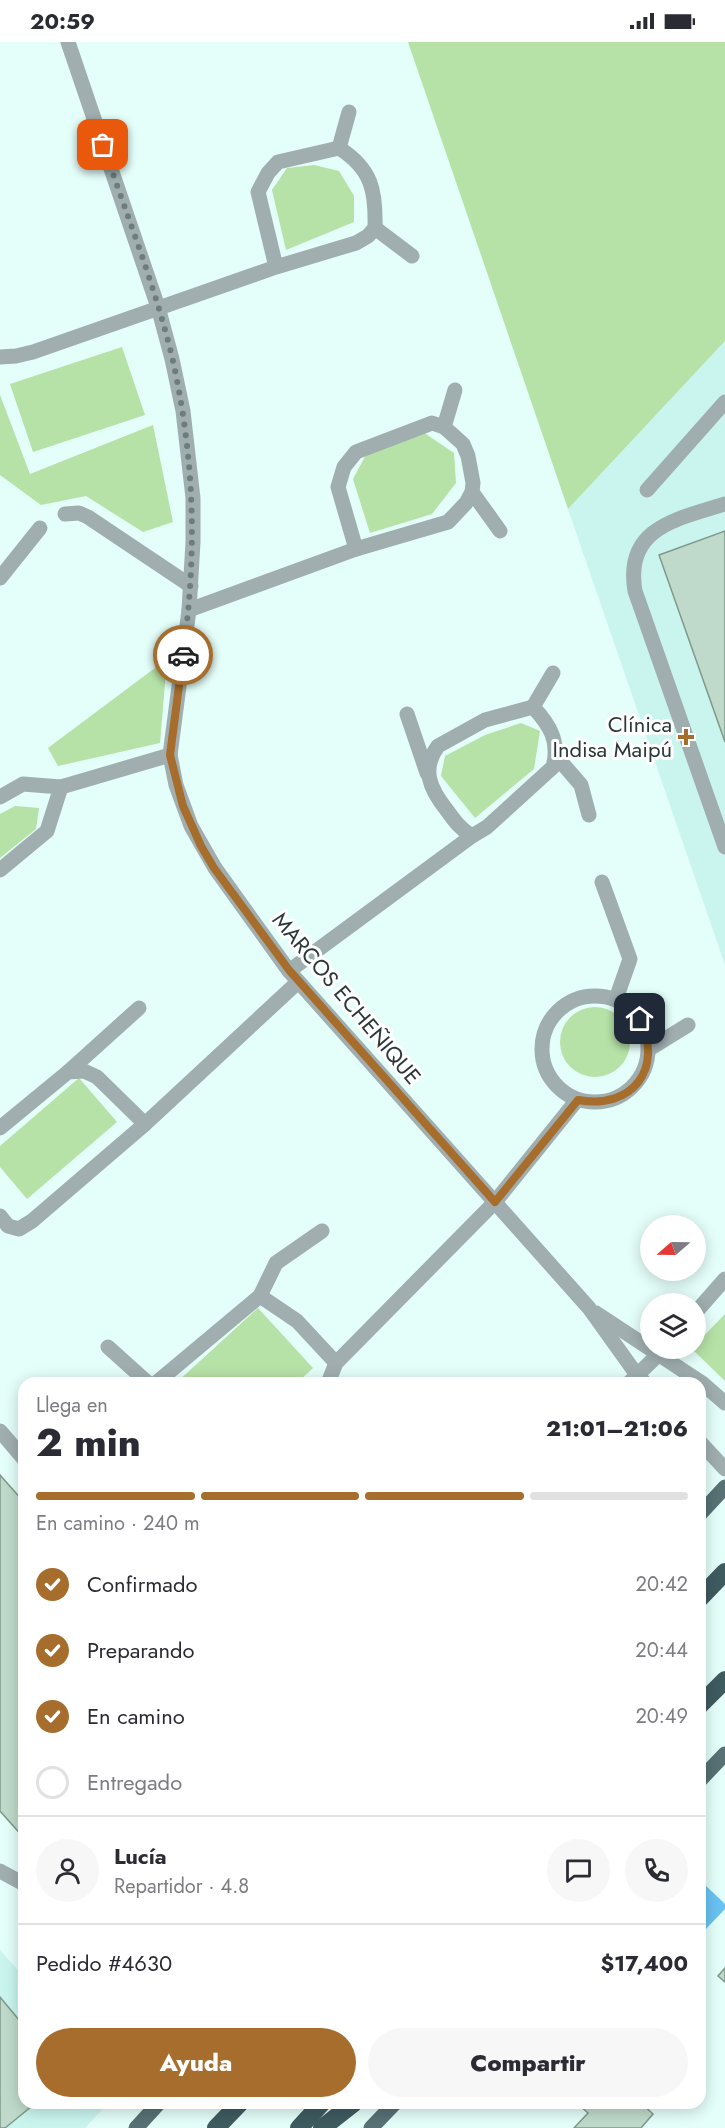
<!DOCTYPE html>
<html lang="es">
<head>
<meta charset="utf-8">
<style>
  :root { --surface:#fff; --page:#f7f7f7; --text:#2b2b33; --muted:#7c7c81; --line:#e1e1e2; --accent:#a66d2c }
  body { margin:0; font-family:Jost,sans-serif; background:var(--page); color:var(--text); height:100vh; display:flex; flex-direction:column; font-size:22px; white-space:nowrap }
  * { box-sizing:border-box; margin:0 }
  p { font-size:20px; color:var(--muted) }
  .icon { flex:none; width:33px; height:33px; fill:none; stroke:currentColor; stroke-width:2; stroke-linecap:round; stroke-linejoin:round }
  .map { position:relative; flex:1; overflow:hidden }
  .details { position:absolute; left:18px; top:1335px; width:688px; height:732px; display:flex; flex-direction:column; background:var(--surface); border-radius:18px; box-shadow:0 3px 15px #0003 }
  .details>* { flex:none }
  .needle { width:39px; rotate:250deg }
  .buttons { position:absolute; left:640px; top:1173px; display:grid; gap:12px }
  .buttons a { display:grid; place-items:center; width:66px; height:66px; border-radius:50%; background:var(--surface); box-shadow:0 3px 15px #0003; font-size:30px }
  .pin { position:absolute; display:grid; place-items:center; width:51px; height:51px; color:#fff; margin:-26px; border-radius:12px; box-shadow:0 3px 9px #0006 }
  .courier { position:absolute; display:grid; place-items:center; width:60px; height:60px; margin:-30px; border:4px solid #a66d2c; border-radius:50%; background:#fff; color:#222; box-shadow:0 2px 8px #0007 }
  .head em { font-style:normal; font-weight:800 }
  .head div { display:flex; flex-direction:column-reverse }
  .head { display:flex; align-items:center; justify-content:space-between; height:102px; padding:0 18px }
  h1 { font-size:39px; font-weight:800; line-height:45px }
  .bar { display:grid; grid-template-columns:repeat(4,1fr); gap:9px 6px; align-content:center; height:72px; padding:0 18px }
  .bar i { height:8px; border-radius:4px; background:var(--line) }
  .bar .selected { background:var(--accent) }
  .bar p { grid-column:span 4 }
  .line { display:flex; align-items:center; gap:15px; padding:0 18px; border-top:2px solid var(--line) }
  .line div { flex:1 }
  .round { display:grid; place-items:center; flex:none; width:63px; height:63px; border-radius:32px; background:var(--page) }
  ol { padding:0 18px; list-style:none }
  li { display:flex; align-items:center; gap:18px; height:66px }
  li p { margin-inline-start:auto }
  li .icon { padding:6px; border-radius:50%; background:var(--accent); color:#fff; stroke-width:4 }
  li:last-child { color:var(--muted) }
  li i { width:33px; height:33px; border:3px solid var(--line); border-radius:50% }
  .cta { display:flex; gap:12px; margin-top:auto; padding:12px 18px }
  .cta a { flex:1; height:69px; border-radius:36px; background:var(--accent); color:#fff; font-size:24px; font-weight:800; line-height:69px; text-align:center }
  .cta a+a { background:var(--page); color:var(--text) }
  .status { display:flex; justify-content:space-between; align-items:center; height:42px; padding:0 30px; background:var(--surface); direction:ltr }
  .status svg { height:16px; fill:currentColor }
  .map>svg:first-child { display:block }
  .built { fill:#caf5ef }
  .green { fill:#b6e2a7 }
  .water { fill:#68c2f2 }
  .building { fill:#bfdacb; stroke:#7f998b; stroke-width:1.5 }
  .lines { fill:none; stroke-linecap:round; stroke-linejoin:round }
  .minor { stroke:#a0aeb0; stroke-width:15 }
  .major { stroke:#577175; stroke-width:15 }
  .highway { stroke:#3e5b60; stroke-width:18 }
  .done { stroke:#6c7d7b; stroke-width:6; stroke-dasharray:0 10.8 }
  .route { stroke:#a66d2c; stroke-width:8 }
  .poi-dot { fill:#a66d2c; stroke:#fff; stroke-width:2 }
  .labels { text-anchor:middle; stroke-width:6; stroke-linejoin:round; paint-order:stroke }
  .poi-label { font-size:22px; fill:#2b3836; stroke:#fff; text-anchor:end }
  .street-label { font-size:22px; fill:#2b3836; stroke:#fff }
</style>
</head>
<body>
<div class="status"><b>20:59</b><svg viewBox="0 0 49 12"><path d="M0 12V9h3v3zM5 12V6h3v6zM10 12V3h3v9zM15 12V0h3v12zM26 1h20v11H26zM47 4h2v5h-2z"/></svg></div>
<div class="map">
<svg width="725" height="2086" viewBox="0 0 725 2086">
  <rect width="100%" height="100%" fill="#e4fefa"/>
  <g class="built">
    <polygon points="725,299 725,923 568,467"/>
    <polygon points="0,1908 24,1935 24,2061 108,2061 85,2086 0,2086"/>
  </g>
  <g class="green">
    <polygon points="408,0 725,0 725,299 568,467"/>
    <polygon points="314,123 339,129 354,154 354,180 286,208 272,148 287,126"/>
    <polygon points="122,305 145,373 33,410 10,342"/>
    <polygon points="0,353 30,432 153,383 173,480 143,490 86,454 41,463 0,433"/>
    <polygon points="423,390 454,411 456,441 432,472 370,491 353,437 367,411"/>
    <polygon points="167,617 160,701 58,724 48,706"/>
    <polygon points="521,681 540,689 534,727 475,776 441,734 445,714 485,693"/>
    <polygon points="15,764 39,766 36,787 0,816 0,772"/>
    <circle cx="595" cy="1000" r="35"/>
    <polygon points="79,1036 117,1080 27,1157 0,1125 0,1104"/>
    <polygon points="258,1266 313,1326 297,1341 176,1341"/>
    <polygon points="725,1272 725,1339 692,1307 696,1306 696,1302"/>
  </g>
  <polygon class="water" points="705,1843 725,1862 725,1867 702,1891 701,1848"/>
  <g class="building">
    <polygon points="725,489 725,700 659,513"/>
    <polygon points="0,1433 24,1460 24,1796 0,1769"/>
    <polygon points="725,1926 725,1940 718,1934"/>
    <polygon points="0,1955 24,1984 24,2061 31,2061 32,2064 5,2086 0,2086"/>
    <polygon points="577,2061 641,2061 653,2072 641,2086 574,2086 588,2071"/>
  </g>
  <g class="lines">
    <g class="minor">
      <polyline points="68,0 158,265 172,317 183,369 193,456 193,500 189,568 170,713 176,743 191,784 215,826 289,929 589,1266 637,1333 645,1341"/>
      <polyline points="339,106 349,70"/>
      <polyline points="375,186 412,214"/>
      <path d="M0 315 16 314 33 310 276 225 356 201 368 194 375 186C376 149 372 127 339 106L278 120 268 131 258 150 276 225"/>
      <polygon points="432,381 444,385 463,402 468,414 473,441 472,450 466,461 448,480 356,507 338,445 344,425 356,410"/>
      <polyline points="444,385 455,348"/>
      <polyline points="647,448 725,360"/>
      <polyline points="472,450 500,489"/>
      <path d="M725 462C678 477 624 485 635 549L725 805"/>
      <polyline points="65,472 79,471 88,475 191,544"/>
      <polyline points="0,536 40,486"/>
      <polyline points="189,568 356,507"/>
      <path d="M533 665C550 683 560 700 553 725L487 785 472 794C460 787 454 778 446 767 430 747 421 727 438 704L485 678Z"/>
      <polyline points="533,665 553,631"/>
      <polyline points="407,672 427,731"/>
      <polyline points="556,714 581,743 589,773"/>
      <polyline points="61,745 170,713"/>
      <polyline points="0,755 23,742 61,745 47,789 0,828"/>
      <polyline points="602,840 630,917 616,957"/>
      <polyline points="289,929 472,794"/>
      <circle cx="595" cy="1007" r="53"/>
      <polyline points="649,1007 688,983"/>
      <polyline points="68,1030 139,966"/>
      <polyline points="0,1086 68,1030 84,1029 97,1035 145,1082"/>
      <polyline points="0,1174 8,1184 19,1187 32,1179 145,1082 298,940"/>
      <polyline points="260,1254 276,1221 322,1189"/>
      <polyline points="696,1270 725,1237"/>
      <polyline points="596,1271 702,1341 725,1361"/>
      <polyline points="108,1305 148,1341"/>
      <polyline points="156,1341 260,1254 297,1279 336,1321"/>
      <polyline points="328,1341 336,1321 495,1160 577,1058"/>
      <polyline points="629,1341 664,1307"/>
      <polyline points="0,1389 24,1417"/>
      <polyline points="700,1400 725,1427"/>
      <polyline points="0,1829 24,1842"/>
    </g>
    <g class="major">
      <polyline points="700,1472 725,1445"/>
      <polyline points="700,1738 725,1712"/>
      <polyline points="136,2086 159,2061"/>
      <polyline points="371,2086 395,2061"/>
    </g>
    <g class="highway">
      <polyline points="700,1556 725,1530"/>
      <polyline points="700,1663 725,1638"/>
      <polyline points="216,2086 240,2061"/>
      <polyline points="299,2086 322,2061"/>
      <polyline points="322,2086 354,2061"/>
    </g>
  </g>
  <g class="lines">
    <path class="done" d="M103 103C127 174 156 246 173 319 195 421 197 510 183 613"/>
    <path class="route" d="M183 613 170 713 183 764 201 804 214 826 289 928 495 1160 578 1058C632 1068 664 1027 640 977"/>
  </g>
  <path class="poi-dot" d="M683 686h6v6h6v6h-6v6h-6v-6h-6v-6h6z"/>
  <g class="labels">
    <g class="poi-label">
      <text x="672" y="690">Clínica<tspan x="672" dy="25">Indisa Maipú</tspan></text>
    </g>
    <g class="street-label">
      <text transform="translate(347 956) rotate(50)" y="8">MARCOS ECHEÑIQUE</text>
    </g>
  </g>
</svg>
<div class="buttons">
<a><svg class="needle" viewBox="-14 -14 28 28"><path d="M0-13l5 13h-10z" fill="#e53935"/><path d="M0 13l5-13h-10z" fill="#7c7c81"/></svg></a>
<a><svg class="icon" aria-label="layers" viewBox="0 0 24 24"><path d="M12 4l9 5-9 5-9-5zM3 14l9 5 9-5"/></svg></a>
</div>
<div class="pin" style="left:103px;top:103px;background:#ea580c"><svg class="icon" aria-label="bag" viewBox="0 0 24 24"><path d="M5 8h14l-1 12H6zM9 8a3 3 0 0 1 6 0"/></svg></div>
<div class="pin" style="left:640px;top:977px;background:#1f2937"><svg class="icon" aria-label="home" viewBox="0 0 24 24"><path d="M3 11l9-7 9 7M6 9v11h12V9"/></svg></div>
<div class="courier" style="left:183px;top:613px"><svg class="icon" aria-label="car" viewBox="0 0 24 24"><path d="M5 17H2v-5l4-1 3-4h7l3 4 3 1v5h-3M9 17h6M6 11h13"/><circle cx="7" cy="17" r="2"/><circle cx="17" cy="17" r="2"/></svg></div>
<section class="details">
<div class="head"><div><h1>2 min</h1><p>Llega en</p></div><em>21:01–21:06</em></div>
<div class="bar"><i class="selected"></i><i class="selected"></i><i class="selected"></i><i></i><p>En camino · 240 m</p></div>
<ol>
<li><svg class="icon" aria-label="check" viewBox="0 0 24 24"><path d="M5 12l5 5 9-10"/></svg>Confirmado<p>20:42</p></li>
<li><svg class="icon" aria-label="check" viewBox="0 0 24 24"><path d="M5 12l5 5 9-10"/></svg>Preparando<p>20:44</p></li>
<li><svg class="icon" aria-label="check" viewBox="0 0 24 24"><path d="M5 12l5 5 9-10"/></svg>En camino<p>20:49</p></li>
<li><i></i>Entregado</li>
</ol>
<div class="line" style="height:108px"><a class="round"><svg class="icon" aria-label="person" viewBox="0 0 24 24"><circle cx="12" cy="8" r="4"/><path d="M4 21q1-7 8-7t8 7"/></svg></a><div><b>Lucía</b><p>Repartidor · 4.8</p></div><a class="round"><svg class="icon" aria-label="chat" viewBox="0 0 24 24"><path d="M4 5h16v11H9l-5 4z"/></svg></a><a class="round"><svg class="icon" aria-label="phone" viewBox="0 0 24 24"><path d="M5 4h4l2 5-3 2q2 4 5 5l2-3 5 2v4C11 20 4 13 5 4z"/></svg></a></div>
<div class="line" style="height:78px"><div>Pedido #4630</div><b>$17,400</b></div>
<div class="cta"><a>Ayuda</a><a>Compartir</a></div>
</section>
</div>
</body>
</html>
